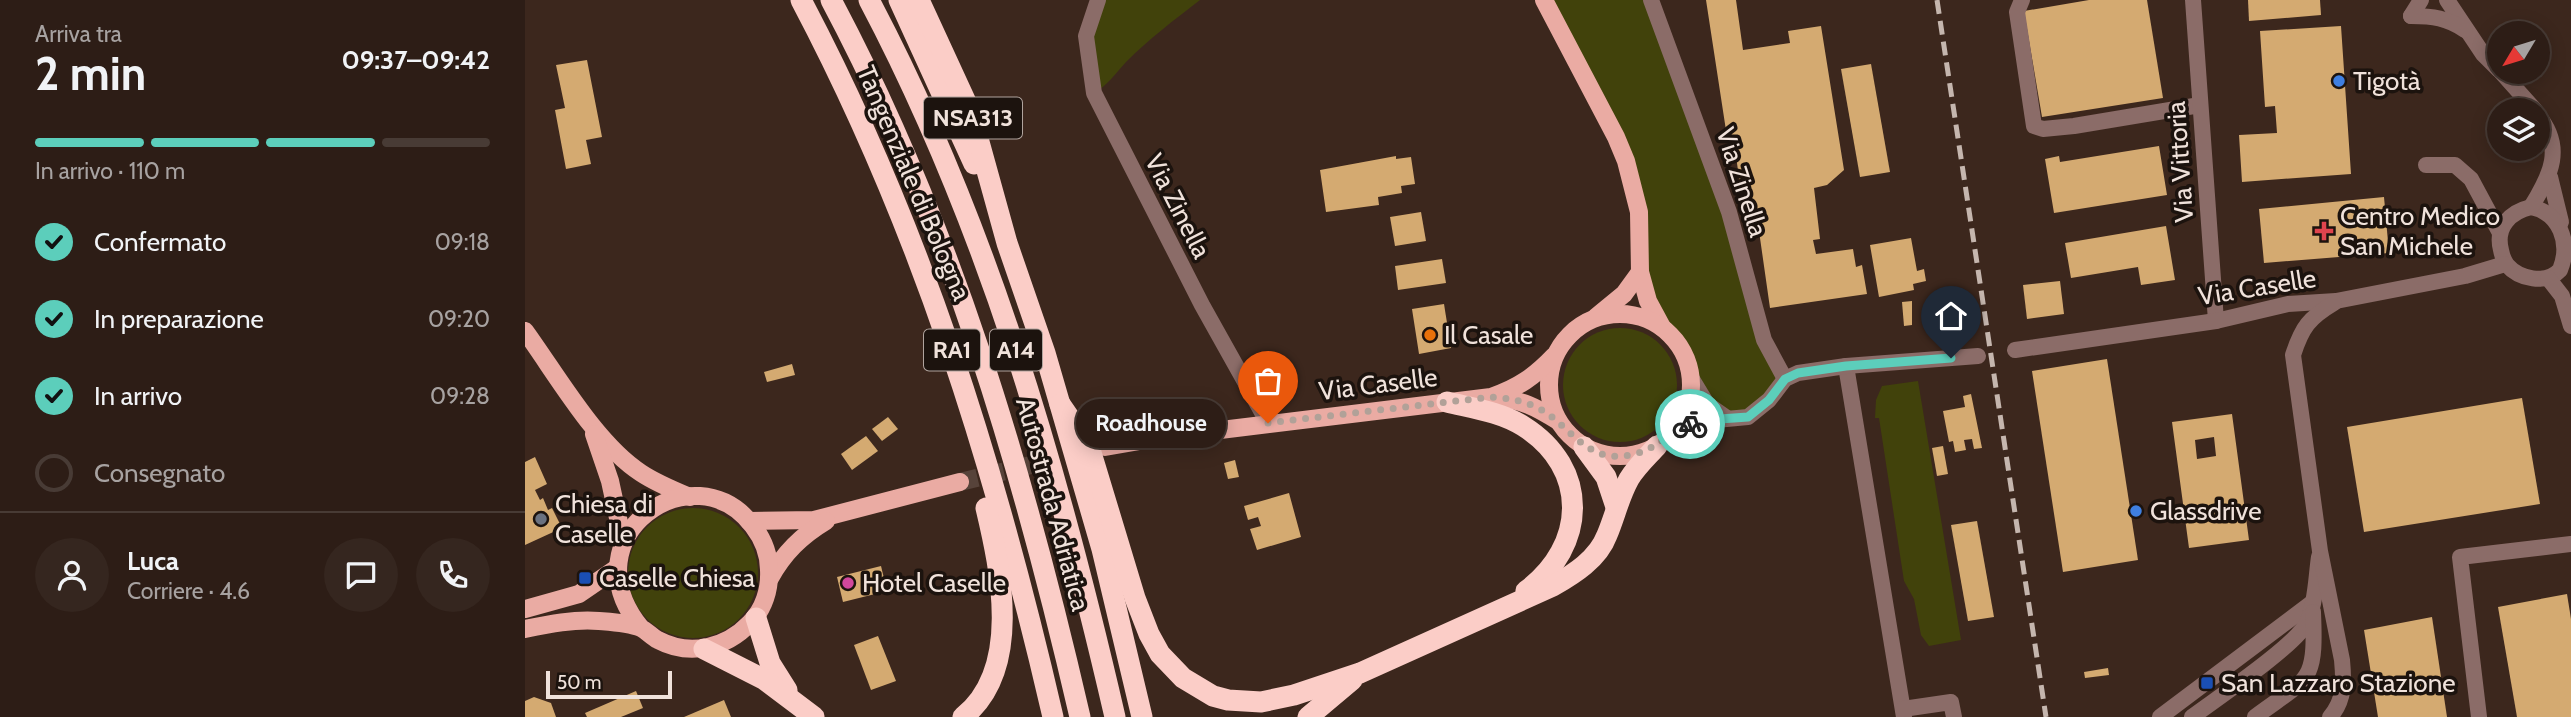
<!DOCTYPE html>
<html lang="it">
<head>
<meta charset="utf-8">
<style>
  :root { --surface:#2d1d16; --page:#35261f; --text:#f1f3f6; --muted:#a7a2a1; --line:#483b35; --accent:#5ccebb }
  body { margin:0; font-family:Cabin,sans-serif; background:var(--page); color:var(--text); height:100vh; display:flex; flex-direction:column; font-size:26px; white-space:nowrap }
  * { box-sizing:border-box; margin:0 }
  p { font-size:23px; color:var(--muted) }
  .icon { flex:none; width:38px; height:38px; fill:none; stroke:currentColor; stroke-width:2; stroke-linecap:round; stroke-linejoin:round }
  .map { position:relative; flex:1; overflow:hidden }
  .drawer { display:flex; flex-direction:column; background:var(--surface); width:525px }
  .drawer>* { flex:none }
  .needle { width:46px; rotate:232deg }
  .tools { position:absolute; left:1962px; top:21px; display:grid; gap:14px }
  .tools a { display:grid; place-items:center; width:63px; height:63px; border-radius:50%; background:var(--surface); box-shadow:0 4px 18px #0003,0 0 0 2px var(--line); font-size:35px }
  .scale { position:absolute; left:21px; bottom:18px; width:126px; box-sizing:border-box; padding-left:7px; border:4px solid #f0e2db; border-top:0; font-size:19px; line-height:24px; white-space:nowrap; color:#f0e2db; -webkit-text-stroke:5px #1c130e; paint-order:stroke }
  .pin { position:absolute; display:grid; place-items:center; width:60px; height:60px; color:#fff; margin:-72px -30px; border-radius:50% 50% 50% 0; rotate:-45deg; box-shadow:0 0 7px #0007 }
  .pin .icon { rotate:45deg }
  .courier { position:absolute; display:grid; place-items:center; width:70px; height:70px; margin:-35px; border:5px solid #5ccebb; border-radius:50%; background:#fff; color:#222; box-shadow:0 2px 9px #0007 }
  .bubble { position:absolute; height:49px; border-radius:24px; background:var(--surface); box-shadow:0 4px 18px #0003,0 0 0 2px var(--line); font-size:23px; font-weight:700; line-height:49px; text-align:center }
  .head em { font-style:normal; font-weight:700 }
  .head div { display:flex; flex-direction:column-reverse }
  .head { display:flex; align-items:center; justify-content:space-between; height:119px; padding:0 35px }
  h1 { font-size:46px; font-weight:700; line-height:52px }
  .bar { display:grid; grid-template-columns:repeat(4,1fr); gap:10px 7px; align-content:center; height:84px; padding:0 35px }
  .bar i { height:9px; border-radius:5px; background:var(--line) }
  .bar .selected { background:var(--accent) }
  .bar p { grid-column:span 4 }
  .line { display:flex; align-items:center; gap:18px; padding:0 35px; border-top:2px solid var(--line) }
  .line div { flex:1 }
  .round { display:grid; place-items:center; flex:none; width:74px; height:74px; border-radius:37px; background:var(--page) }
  ol { padding:0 35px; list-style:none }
  li { display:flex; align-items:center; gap:21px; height:77px }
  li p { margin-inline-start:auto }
  li .icon { padding:7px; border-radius:50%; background:var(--accent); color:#111; stroke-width:4 }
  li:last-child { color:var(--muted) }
  li i { width:38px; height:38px; border:4px solid var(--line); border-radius:50% }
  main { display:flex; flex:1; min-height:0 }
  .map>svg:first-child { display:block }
  .green { fill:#41420b }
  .building { fill:#d4aa71; fill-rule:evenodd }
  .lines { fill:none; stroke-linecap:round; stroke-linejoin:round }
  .major-tunnel { stroke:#57433a; stroke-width:18; stroke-dasharray:18 9; stroke-linecap:butt }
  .minor { stroke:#8b6c68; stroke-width:16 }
  .major { stroke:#eaaba3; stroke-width:18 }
  .highway { stroke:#fbcdc7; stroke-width:21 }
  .rail { stroke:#c5b6ae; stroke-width:5; stroke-dasharray:14 7; stroke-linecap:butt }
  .done { stroke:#b1a198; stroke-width:7; stroke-dasharray:0 12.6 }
  .route { stroke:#5ccebb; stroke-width:9 }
  .shop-dot { fill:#3f7fe0; stroke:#1c130e; stroke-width:2.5 }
  .health-dot { fill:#e0444e; stroke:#1c130e; stroke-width:2.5 }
  .food-dot { fill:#e8710a; stroke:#1c130e; stroke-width:2.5 }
  .worship-dot { fill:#6b7280; stroke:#1c130e; stroke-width:2.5 }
  .transit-dot { fill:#1a4fb4; stroke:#1c130e; stroke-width:2.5 }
  .hotel-dot { fill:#d1479c; stroke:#1c130e; stroke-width:2.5 }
  .labels { text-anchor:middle; stroke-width:7; stroke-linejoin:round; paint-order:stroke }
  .shield { fill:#1c130e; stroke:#b0a49e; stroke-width:2 }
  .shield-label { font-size:24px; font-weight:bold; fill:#f0e2db }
  .poi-label { font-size:26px; fill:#f0e2db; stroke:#1c130e; text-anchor:start }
  .street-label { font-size:26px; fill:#f0e2db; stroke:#1c130e }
</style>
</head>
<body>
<main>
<section class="drawer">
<div class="head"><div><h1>2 min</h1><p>Arriva tra</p></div><em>09:37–09:42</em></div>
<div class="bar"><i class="selected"></i><i class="selected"></i><i class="selected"></i><i></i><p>In arrivo · 110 m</p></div>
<ol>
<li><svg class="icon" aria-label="check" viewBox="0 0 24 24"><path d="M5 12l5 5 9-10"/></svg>Confermato<p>09:18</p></li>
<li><svg class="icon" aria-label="check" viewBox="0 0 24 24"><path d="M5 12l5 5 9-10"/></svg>In preparazione<p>09:20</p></li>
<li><svg class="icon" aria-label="check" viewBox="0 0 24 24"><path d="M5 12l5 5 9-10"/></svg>In arrivo<p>09:28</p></li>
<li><i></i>Consegnato</li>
</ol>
<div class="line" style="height:126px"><a class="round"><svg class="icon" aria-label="person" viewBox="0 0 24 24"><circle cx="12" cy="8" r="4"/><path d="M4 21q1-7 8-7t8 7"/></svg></a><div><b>Luca</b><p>Corriere · 4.6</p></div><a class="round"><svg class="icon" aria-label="chat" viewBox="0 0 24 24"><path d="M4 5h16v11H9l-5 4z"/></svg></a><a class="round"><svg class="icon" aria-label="phone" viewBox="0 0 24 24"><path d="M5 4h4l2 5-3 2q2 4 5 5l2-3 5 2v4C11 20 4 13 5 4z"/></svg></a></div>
</section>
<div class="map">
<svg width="2046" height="717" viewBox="0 0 2046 717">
  <rect width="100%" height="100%" fill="#3c271d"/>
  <g class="green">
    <path d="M573 0H675C649 20 624 39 601 62 590 74 583 85 569 93L561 36Z"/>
    <polygon points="1019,0 1126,0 1260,379 1244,400 1202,418 1165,376 1160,357 1148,338 1138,328 1123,301 1108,183"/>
    <circle cx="1095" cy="385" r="57"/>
    <polygon points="1393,381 1436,640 1404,646 1396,635 1389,599 1379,581 1354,418 1350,418 1351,400 1357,386"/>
    <circle cx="168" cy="573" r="65"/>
  </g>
  <g class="building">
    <polygon points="1181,0 1211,0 1218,50 1265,43 1263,31 1296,26 1319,170 1302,185 1289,188 1295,239 1288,240 1291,254 1328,249 1331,267 1337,265 1342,294 1245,308 1234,231 1225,232 1223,216 1227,215 1226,205 1218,206 1210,149 1204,150"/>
    <polygon points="1564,0 1622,0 1638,98 1517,117 1499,11"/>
    <polygon points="1723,0 1795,0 1796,15 1724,21"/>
    <polygon points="1816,26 1826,174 1717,182 1714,135 1752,133 1750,106 1740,107 1735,31"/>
    <polygon points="62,60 77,137 61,140 66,164 41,169 30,110 40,108 31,65"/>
    <polygon points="1346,64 1365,172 1335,177 1316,69"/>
    <polygon points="1634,146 1642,195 1529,213 1520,159 1534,156 1535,162"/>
    <polygon points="871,156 871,159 886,157 890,184 876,186 877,193 853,197 854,205 801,212 795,170"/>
    <polygon points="1859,197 1864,253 1739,263 1734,209"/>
    <polygon points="896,212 901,241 870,246 865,217"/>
    <polygon points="1641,226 1650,280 1616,285 1613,267 1546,278 1540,243"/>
    <polygon points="1386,238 1392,271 1399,269 1401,281 1388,284 1389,290 1354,297 1345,245"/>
    <polygon points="917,259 921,283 873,290 870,266"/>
    <polygon points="1535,281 1539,314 1502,319 1498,285"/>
    <polygon points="1387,301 1387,325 1379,326 1377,302"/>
    <polygon points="919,304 926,348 894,354 887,309"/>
    <polygon points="1582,359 1613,560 1538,572 1507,371"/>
    <polygon points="267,364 270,375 242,382 239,372"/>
    <polygon points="1446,394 1457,448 1449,449 1447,439 1439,440 1441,450 1430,452 1428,441 1424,442 1418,411 1440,407 1438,396"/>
    <polygon points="1997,398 2015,504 1839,532 1822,427"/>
    <path d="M1707 414 1724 540 1664 548 1647 422ZM1689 437 1691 456 1672 459 1670 440Z"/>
    <polygon points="363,417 373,429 357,441 347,429"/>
    <polygon points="341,436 353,451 327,470 316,454"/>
    <polygon points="1418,446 1423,474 1412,476 1407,448"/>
    <polygon points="10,457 22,484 10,490 15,500 18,498 23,510 27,508 37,528 0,545 0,462"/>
    <polygon points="710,460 714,477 703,479 699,463"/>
    <polygon points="764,493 776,537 732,550 725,529 736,526 733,517 723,520 719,506"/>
    <polygon points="1452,521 1469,617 1443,621 1426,525"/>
    <polygon points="356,566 362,591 318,602 312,577"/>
    <polygon points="2042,594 2046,619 2046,717 1992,717 1973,607"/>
    <polygon points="1907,617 1922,717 1853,717 1839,630"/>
    <polygon points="353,636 371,681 346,690 329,645"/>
    <polygon points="1583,668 1584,675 1560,678 1559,672"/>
    <polygon points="111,691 118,708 96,717 62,717 60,713"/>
    <polygon points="9,697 26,703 31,717 0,717 0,701"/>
    <polygon points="199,700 206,717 159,717"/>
  </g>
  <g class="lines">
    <polyline class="major-tunnel" points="435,482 560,452"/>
    <g class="minor">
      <polyline points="573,0 561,36 569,93 677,305 743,423"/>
      <polyline points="1126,0 1204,212 1239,340 1260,379"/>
      <polyline points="1497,0 1492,12 1509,126 1518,129 1549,126 1675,105"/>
      <polyline points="1668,0 1691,321"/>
      <polyline points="1922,0 1958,54 1974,70"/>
      <path d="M1886 16C1908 16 1922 18 1940 30"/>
      <polyline points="1886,16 1896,0"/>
      <polyline points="1976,72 2010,110"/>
      <polyline points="1901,165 1930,165 1946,179 1975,233"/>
      <polyline points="2025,177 2036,222"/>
      <path d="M2006 207C2035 213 2046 243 2035 270 2021 285 1994 279 1982 265 1979 261 1977 255 1976 250 1970 227 1985 212 2006 207Z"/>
      <path d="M2006 207C2026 175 2040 147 2012 114"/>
      <polyline points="2023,278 2037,296 2046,326"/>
      <polyline points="1490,350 1691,321 1763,304 1811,301 1940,276 1980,264"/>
      <polyline points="1321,366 1379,717"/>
      <polyline points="1165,376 1182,404 1202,418"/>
      <polyline points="1148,432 1169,422 1223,417 1244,400 1260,379 1273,373 1321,366 1453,356"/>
      <polyline points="1378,709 1426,702 1429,717"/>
      <polyline points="1635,717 1788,602"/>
      <path d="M1667 717C1691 699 1773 644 1783 621 1791 601 1791 577 1794 557"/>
      <path d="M1730 717C1785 676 1791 684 1788 612"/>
      <path d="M1805 717C1820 700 1819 681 1817 660L1795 551 1768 355C1777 327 1784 318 1809 303"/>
      <polyline points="1954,717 1935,557 2046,544"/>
    </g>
    <g class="major">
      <polyline points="1019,0 1091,137 1101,161 1114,212 1115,272 1123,301 1137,327"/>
      <circle cx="1095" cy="385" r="71"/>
      <polyline points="1071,317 1099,294 1115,272"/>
      <path d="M0 331C32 375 71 444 116 473 131 483 148 490 165 497"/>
      <path d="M970 397C997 400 1011 407 1033 421"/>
      <polyline points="69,434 85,481 98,541"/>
      <path d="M580 447 638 437 966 397C993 388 1010 376 1029 356"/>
      <polyline points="224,521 289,520 435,482"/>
      <path d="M245 578C259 553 276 536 301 521"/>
      <polyline points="0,609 54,594 92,568"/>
      <path d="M0 629C24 624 49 619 74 621 86 622 104 623 116 628 122 631 127 637 133 640 165 657 201 648 225 623 239 609 245 589 244 570 244 553 238 539 228 526 169 448 41 536 116 628"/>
    </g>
    <g class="highway">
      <path d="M276 0C397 229 470 466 528 717"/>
      <path d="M306 0C426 225 498 470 555 717"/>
      <path d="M344 0C463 225 533 470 590 717"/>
      <polyline points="374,0 449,164"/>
      <polyline points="394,0 446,113 482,243 520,353 577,549 617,717"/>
      <path d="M922 402C947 408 976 412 998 426 1065 468 1062 546 1001 591"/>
      <path d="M535 404 564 446 610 598 624 634 635 654 658 678 688 696 703 700 736 702 769 695 835 673 1028 586C1049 574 1073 559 1082 535 1090 516 1094 497 1104 479 1111 467 1123 456 1132 446"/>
      <polyline points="1059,447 1081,477 1091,507"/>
      <polyline points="231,618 245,663 262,690"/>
      <polyline points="179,649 240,680 289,717"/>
      <path d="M438 717C497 670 476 571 461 508"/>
      <polyline points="783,717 827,680"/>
    </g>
    <polyline class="rail" points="1412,0 1521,717"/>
  </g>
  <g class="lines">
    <path class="done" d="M743 423 966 397C981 398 995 400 1009 406 1047 423 1060 469 1113 453 1133 447 1146 431 1165 424"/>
    <polyline class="route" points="1165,424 1181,420 1223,417 1244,400 1260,379 1273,373 1321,366 1426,358"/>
  </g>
  <g class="shop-dot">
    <circle cx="1814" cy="81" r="7"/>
    <circle cx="1611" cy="511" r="7"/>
  </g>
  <path class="health-dot" d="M1795.5 220.5h7v7h7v7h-7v7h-7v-7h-7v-7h7z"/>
  <circle class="food-dot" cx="905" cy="335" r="7"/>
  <circle class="worship-dot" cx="16" cy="519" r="7"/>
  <g class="transit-dot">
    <rect x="53" y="571" width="14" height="14" rx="3.5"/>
    <rect x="1675" y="676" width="14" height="14" rx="3.5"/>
  </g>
  <circle class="hotel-dot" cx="323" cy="583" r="7"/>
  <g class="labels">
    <g class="shield">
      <rect x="399" y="97.5" width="98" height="41" rx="5"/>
      <rect x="399" y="329.5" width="56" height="41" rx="5"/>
      <rect x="465" y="329.5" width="52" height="41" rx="5"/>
    </g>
    <g class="shield-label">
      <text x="448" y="126">NSA313</text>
      <text x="427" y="358">RA1</text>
      <text x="491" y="358">A14</text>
    </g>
    <g class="poi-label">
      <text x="1828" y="90">Tigotà</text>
      <text x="1815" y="225">Centro Medico<tspan x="1815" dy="30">San Michele</tspan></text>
      <text x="919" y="344">Il Casale</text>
      <text x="30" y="513">Chiesa di<tspan x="30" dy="30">Caselle</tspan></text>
      <text x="1625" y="520">Glassdrive</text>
      <text x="74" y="587">Caselle Chiesa</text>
      <text x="337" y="592">Hotel Caselle</text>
      <text x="1696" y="692">San Lazzaro Stazione</text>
    </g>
    <g class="street-label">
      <text transform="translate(1655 162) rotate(-94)" y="9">Via Vittoria</text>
      <text transform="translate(1217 182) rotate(72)" y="9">Via Zinella</text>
      <text transform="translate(389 183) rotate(67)" y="9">Tangenziale di Bologna</text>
      <text transform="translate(653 206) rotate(63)" y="9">Via Zinella</text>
      <text transform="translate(1732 287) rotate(-9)" y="9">Via Caselle</text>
      <text transform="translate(853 384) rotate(-7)" y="9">Via Caselle</text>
      <text transform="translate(528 504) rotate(75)" y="9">Autostrada Adriatica</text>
    </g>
  </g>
</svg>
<div class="tools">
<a><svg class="needle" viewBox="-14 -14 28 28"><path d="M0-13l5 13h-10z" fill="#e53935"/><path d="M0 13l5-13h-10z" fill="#a7a2a1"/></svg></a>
<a><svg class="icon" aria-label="layers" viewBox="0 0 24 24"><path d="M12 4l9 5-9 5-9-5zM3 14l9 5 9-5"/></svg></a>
</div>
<div class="scale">50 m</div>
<div class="pin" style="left:743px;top:423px;background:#ea580c"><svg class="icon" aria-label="bag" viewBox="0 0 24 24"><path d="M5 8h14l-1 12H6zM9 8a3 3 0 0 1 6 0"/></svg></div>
<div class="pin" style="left:1426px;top:358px;background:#1f2937"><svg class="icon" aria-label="home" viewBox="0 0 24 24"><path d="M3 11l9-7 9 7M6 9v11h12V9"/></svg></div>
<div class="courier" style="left:1165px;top:424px"><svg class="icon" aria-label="bike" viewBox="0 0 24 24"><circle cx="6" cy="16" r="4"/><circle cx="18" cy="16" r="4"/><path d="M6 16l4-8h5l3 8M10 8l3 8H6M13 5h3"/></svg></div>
<div class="bubble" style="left:551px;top:399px;width:150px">Roadhouse</div>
</div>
</main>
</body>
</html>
